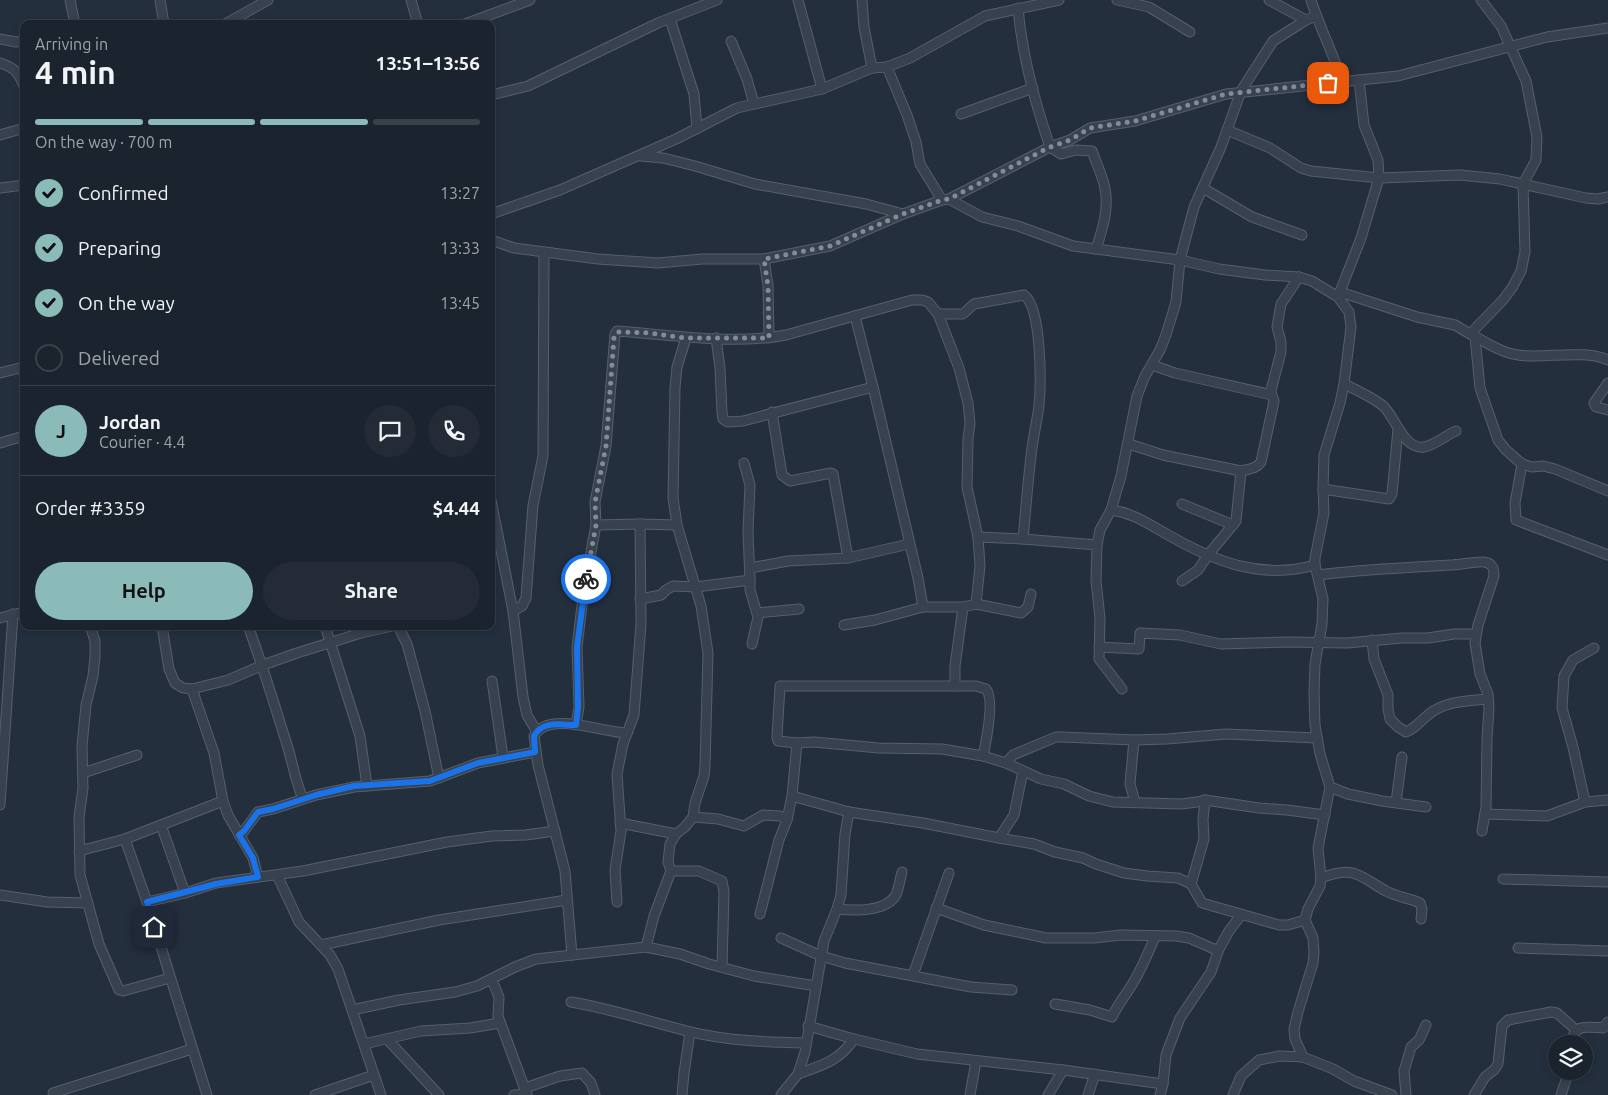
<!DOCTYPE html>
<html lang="en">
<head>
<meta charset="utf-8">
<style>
  :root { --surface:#1b232e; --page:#242b36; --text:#f1f3f6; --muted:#a0a4aa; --line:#39404a; --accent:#8bbbb9 }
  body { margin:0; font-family:Ubuntu,sans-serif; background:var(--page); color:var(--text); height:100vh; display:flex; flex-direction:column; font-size:19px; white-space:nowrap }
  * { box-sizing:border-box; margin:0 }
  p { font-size:16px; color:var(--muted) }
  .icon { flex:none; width:28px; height:28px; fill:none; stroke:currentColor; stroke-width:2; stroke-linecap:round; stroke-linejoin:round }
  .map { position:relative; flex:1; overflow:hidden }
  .sheet { position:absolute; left:20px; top:20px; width:475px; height:610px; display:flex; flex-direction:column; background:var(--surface); border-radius:10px; box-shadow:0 2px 8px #0003,0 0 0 1px var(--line) }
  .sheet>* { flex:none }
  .buttons { position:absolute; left:1548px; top:1035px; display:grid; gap:10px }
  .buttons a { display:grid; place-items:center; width:45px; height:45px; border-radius:50%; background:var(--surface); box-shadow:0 2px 8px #0003,0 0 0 1px var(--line); font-size:25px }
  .pin { position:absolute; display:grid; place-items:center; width:42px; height:42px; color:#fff; margin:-21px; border-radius:10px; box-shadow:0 2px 8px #0006 }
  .courier { position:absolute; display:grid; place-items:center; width:50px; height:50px; margin:-25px; border:4px solid #1a73e8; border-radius:50%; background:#fff; color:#222; box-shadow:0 1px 6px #0007 }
  .headline em { font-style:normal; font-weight:600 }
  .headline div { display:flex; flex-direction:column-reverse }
  .headline { display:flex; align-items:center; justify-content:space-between; height:85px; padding:0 15px }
  h1 { font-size:32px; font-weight:600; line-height:38px }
  .bar { display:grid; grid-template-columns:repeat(4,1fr); gap:8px 5px; align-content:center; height:60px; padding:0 15px }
  .bar i { height:6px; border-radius:4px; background:var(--line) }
  .bar .selected { background:var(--accent) }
  .bar p { grid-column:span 4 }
  .line { display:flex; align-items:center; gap:12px; padding:0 15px; border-top:1px solid var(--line) }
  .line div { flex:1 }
  .round { display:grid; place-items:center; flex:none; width:52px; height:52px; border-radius:26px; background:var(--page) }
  ol { padding:0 15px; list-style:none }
  li { display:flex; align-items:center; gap:15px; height:55px }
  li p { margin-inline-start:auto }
  li .icon { padding:5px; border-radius:50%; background:var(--accent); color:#111; stroke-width:4 }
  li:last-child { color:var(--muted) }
  li i { width:28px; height:28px; border:2px solid var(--line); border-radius:50% }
  .action { display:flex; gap:10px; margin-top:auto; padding:10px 15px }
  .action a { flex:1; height:58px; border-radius:30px; background:var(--accent); color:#111; font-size:20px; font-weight:600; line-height:58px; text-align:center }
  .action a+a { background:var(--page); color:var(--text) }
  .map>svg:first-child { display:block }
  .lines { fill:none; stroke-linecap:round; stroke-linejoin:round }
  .minor-casing { stroke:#565f6c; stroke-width:11 }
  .minor { stroke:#38414e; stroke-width:9 }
  .done { stroke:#828b98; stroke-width:5; stroke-dasharray:0 9 }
  .route { stroke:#1a73e8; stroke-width:6 }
</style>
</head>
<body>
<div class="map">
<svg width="1608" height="1095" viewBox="0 0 1608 1095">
  <rect width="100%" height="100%" fill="#242f3e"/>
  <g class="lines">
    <defs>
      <g id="minor">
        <polyline points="70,0 75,24"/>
        <polyline points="160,0 164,24"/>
        <polyline points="411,0 418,24"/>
        <polyline points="798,0 822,89"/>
        <polyline points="862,0 864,27 872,68"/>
        <polyline points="1117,0 1149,7 1190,32"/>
        <polyline points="1269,0 1306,20"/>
        <path d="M1311 0C1320 28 1333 53 1342 81"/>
        <path d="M1018 8C1022 55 1035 103 1050 147L1061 154 1076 150 1092 151C1096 162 1101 173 1104 184 1110 206 1103 228 1096 249"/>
        <polyline points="670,19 694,94 697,129"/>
        <polyline points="225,24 268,0"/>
        <polyline points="465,24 530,0"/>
        <polyline points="0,39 16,42 24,41"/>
        <polyline points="731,41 747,79 754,104"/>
        <path d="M0 63C15 68 18 72 24 86"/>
        <polyline points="887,67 907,115 916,142 920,164 942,200"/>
        <polyline points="491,95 528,86 658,23 717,0"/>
        <polyline points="961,114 1033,88"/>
        <polyline points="1227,130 1270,148 1301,168 1311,171 1379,178 1460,175 1500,179 1586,198 1598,199 1608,197"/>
        <polyline points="0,135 24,128"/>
        <polyline points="640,156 663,158 695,166 755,184 866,204 903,214"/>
        <polyline points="0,188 24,185"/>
        <polyline points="1203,188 1252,217 1302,235"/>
        <polyline points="949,199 982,217 1018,226 1073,246 1180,260 1219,269 1265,275 1299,277 1312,281 1338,297 1349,312 1351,327 1344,384 1340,403 1324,455 1323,489 1324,513 1315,558 1315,565 1323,599 1322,624 1315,664 1314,693 1315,725 1320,754 1330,787 1318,848 1321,878 1320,886 1308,909 1305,920 1313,938 1314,952 1313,963 1298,1012 1294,1029 1295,1039 1303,1057"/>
        <polyline points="491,214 560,190 676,139 737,108 822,89 872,68 887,67 910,58 985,16 1059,0"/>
        <polyline points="491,240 514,248 598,259 658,263 702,259 764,259 830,246 903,214 942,200 949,199 1050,147 1070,140 1090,128 1135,121 1226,94 1398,76 1547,37 1608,28"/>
        <polyline points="764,259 768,285 769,338"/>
        <polyline points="1340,292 1417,317 1455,325 1470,334 1502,301 1512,288 1521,271 1525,252 1523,184 1536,160 1537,137 1526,81 1501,26 1481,0"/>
        <polyline points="1338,297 1361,238 1379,178 1378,160 1364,125 1359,80"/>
        <path d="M938 314H963L974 304 1024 295C1042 308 1041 384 1039 406 1037 420 1034 434 1032 448 1028 478 1026 508 1023 539"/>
        <polyline points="855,316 873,387"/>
        <path d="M1471 334C1485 342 1502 353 1518 355 1543 359 1584 349 1608 360"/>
        <polyline points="1475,337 1480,388 1498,440 1506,450 1522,464 1532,467 1543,466 1555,469 1608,491"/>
        <polyline points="716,338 720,368 722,413 723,419 728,422 743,421 873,387 918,578 923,607"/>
        <polyline points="0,373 24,367"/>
        <polyline points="1608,383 1594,403 1596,407 1608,410"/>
        <path d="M1344 384C1357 390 1370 396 1382 405 1395 415 1403 450 1424 447 1435 445 1446 435 1456 431"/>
        <polyline points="1270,394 1281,352 1281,342 1277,327 1281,304 1299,277"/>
        <polyline points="772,412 782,475 790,481 831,473 833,474 848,558"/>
        <polyline points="0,443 24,436"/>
        <path d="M1129 444 1163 455 1241 471C1249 469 1256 469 1261 462L1274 401 1272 395 1175 373 1152 365"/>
        <polyline points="1522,464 1515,503 1516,520 1608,555"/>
        <polyline points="1323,489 1389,499 1392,494 1398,429"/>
        <polyline points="491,500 513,611 523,697 527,715 537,732"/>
        <polyline points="1182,504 1233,525"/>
        <path d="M1111 510C1134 513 1150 525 1170 536 1216 562 1262 580 1315 565"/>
        <polyline points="596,525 640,524 677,525"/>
        <polyline points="978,537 1023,539 1097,545"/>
        <polyline points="750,568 788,561 848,558 909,544"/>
        <path d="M1318 575C1362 569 1406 568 1450 565 1458 565 1478 561 1484 562 1493 563 1494 569 1494 576L1478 625 1475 643 1480 674 1488 694 1489 708 1487 739 1486 807 1482 831"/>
        <polyline points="750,580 750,590 758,617 752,644"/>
        <polyline points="1182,581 1198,570 1208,555 1236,521 1241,471"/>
        <polyline points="640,599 661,595 666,590 673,586 696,587 750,580 748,532 750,485 744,463"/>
        <polyline points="976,604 1021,613 1028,607 1031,594"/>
        <polyline points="513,611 522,606 526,598 533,505 543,456 544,252"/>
        <polyline points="757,613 799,609"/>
        <polyline points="0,618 24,612"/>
        <polyline points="844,625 875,620 923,607 963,607"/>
        <polyline points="90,626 95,641 95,657 93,676 86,705 82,746 83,788 79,817 80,875 99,944 119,990 123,991 170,978"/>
        <polyline points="162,626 169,669 175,683 183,688 192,689 228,680 263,665 297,653 361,633 392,626"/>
        <path d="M248 626C263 666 275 707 288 748 293 765 296 783 303 799"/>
        <polyline points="325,626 360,736 367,786"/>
        <polyline points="398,626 407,644 425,711 439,778"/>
        <path d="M1372 640 1374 659 1388 695V709L1390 719 1398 727 1406 732C1416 728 1419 722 1428 715 1444 701 1468 701 1488 699"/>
        <polyline points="1099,647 1139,649 1140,633 1180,635 1221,644 1288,642 1347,643 1402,638 1428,638 1454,634 1476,634"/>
        <polyline points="492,681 503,757"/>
        <polyline points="192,689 214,753 223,801 228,815 253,858 258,877"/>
        <polyline points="1122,689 1099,659 1100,619 1096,580 1097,545 1100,530 1111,510 1121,476 1137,396 1145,376 1160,350 1166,335 1176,302 1180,260 1194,207 1221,147 1241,91 1273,41 1306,20 1316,16"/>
        <path d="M576 725 579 707 577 647 584 589 596 525 595 502 606 446 615 334 617 331C673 335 731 345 786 335L912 300H922L928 302 938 314 959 368 968 403 970 424 968 438 967 487 978 537 980 566 976 604 963 607 955 666V686"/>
        <polyline points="1134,740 1130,784 1135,802"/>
        <path d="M983 756C986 742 995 700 986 689L976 686H780L777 737 778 741 797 743 814 742 879 748 942 749 983 756 1006 763 1041 779 1064 784 1089 796 1113 802 1181 804 1197 802 1205 800 1259 808 1287 810 1325 815"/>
        <polyline points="1006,763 1013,755 1056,737 1062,737 1134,740 1167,739 1226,734 1317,738"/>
        <polyline points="83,773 137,755"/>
        <polyline points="1330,787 1348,794 1382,801 1426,807"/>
        <polyline points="792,796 797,743"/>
        <polyline points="1205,800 1203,820 1204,839 1191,884 1202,903 1279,925 1288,925 1305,920"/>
        <polyline points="1396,802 1402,757"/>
        <polyline points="1585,802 1573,747 1562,708 1564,676 1573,660 1594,648"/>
        <polyline points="0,805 13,614"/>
        <polyline points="1485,814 1547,816 1585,802 1608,800"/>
        <polyline points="693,817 718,819 744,826 763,815 780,816 787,820"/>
        <polyline points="620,823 676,834"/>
        <polyline points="161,825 185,893"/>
        <polyline points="239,835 244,831 258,812 273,809 316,795 354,787 430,781 478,763 535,752"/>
        <polyline points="999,838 1034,844 1055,852 1083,858 1096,864 1124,873 1147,876 1178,878 1191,884"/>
        <polyline points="125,839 147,902 207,1095"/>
        <polyline points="79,851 125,839 223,801"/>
        <polyline points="671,871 699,871 722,881 724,892 722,967"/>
        <polyline points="277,875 299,922 330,955 338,969 381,1095"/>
        <path d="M1321 878C1355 865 1359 876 1386 891 1397 897 1409 898 1420 903L1422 909 1421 919"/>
        <polyline points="1503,879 1608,882"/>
        <polyline points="0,895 47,902 88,903"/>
        <polyline points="147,902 185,893 216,883 303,871 447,842 492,836 526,835 555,831"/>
        <polyline points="617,902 615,870 621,831 617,774 623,744 634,715 641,624 640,524"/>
        <polyline points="936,908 984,925 1046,938 1094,938 1121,935 1176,936 1189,938 1214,949 1219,949"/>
        <path d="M837 909C854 911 886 912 896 895 899 888 900 879 902 872"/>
        <polyline points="760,914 779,840 787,820 792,796 849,812 923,823 999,838 1014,815 1023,771"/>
        <polyline points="781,938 821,956 845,963 971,987 1012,990"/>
        <polyline points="321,945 439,920 567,900"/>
        <polyline points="646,947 654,916 671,871 668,862 670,844 676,834 685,827 693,817 695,803 704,776 705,766 708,653 701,606 677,525 673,498 675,388 677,367 686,338"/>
        <polyline points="1518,948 1608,951"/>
        <path d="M572 955 565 871 538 765 534 736C548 710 603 733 627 733"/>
        <polyline points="913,975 949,873"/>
        <polyline points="492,980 499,997 498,1016 527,1095"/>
        <path d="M571 1002C613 1009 650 1022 691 1032 729 1041 767 1042 806 1043"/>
        <path d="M1055 1004 1090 1010 1112 1017C1118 1004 1126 995 1133 983 1142 968 1148 953 1155 937"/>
        <polyline points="352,1010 399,1000 455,992 477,986 515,967 536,959 646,947 680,954 709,964 754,976 816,986"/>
        <polyline points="808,1026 854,1039 917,1054 1063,1070 1163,1084"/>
        <polyline points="387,1039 439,1095"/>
        <polyline points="364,1044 421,1031 470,1028 500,1023"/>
        <path d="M1572 1044C1573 1023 1587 1027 1603 1028L1608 1022"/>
        <path d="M798 1074C822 1065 838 1062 854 1039"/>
        <polyline points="525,1088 560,1076 582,1073 591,1083 595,1095"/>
        <polyline points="53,1093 192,1049"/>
        <polyline points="315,1095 374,1075"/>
        <polyline points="514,1095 527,1094"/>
        <polyline points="682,1095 684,1073 690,1032"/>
        <polyline points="781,1095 798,1074 805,1052 824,941 837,909 841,895 845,834 849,812"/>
        <polyline points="970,1095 976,1061"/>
        <polyline points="1048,1095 1063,1070"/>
        <polyline points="1088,1095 1095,1074"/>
        <polyline points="1160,1095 1163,1084 1166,1055 1180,1018 1211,972 1219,949 1229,931 1241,915"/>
        <polyline points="1233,1095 1241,1076 1259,1060 1280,1056 1303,1057 1333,1069 1354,1081 1392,1095"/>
        <polyline points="1406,1095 1404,1071 1407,1061 1411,1047 1419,1040 1426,1025"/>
        <polyline points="1474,1095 1485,1077 1494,1070 1498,1064 1502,1026 1508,1020 1551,1012 1557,1013 1576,1030"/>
        <polyline points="1561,1095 1569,1071"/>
      </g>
    </defs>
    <use href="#minor" class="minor-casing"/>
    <use href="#minor" class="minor"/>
  </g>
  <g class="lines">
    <polyline class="done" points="586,579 596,525 595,502 606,446 614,337 617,332 650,333 686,338 769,338 768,286 764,259 830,246 903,214 942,200 949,199 1050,147 1070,140 1090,128 1135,121 1226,94 1328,83"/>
    <path class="route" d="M154 927 147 902 216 884 258 877 253 858 239 835 244 831 258 812 273 809 316 795 354 786 430 781 478 763 535 752 534 736C543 720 561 725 576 725L578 707 577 647 586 579"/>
  </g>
</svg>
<div class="buttons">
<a><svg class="icon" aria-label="layers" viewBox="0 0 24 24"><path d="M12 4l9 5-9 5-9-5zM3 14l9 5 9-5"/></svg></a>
</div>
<div class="pin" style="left:1328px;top:83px;background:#ea580c"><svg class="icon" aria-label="bag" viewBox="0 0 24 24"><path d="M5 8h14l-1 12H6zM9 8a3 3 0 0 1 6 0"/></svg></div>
<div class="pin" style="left:154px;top:927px;background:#1f2937"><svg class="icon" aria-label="home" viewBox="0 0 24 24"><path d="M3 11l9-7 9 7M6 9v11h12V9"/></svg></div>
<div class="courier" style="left:586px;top:579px"><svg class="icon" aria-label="bike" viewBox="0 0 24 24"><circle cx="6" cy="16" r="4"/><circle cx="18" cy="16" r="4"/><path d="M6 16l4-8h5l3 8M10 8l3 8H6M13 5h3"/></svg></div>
<section class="sheet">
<div class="headline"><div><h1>4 min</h1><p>Arriving in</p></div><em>13:51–13:56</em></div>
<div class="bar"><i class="selected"></i><i class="selected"></i><i class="selected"></i><i></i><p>On the way · 700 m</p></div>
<ol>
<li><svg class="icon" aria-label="check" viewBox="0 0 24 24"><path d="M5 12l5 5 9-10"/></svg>Confirmed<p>13:27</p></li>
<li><svg class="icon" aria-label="check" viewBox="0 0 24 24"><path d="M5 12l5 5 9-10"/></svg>Preparing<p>13:33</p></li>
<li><svg class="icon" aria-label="check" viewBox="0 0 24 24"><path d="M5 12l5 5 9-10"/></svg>On the way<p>13:45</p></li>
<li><i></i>Delivered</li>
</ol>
<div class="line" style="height:90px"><b class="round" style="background:var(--accent);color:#111">J</b><div><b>Jordan</b><p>Courier · 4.4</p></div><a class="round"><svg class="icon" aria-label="chat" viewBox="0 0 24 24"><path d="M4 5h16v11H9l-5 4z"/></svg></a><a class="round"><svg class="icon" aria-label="phone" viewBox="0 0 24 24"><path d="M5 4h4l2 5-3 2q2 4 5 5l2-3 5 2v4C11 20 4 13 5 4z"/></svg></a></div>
<div class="line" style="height:65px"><div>Order #3359</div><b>$4.44</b></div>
<div class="action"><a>Help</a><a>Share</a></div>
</section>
</div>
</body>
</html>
